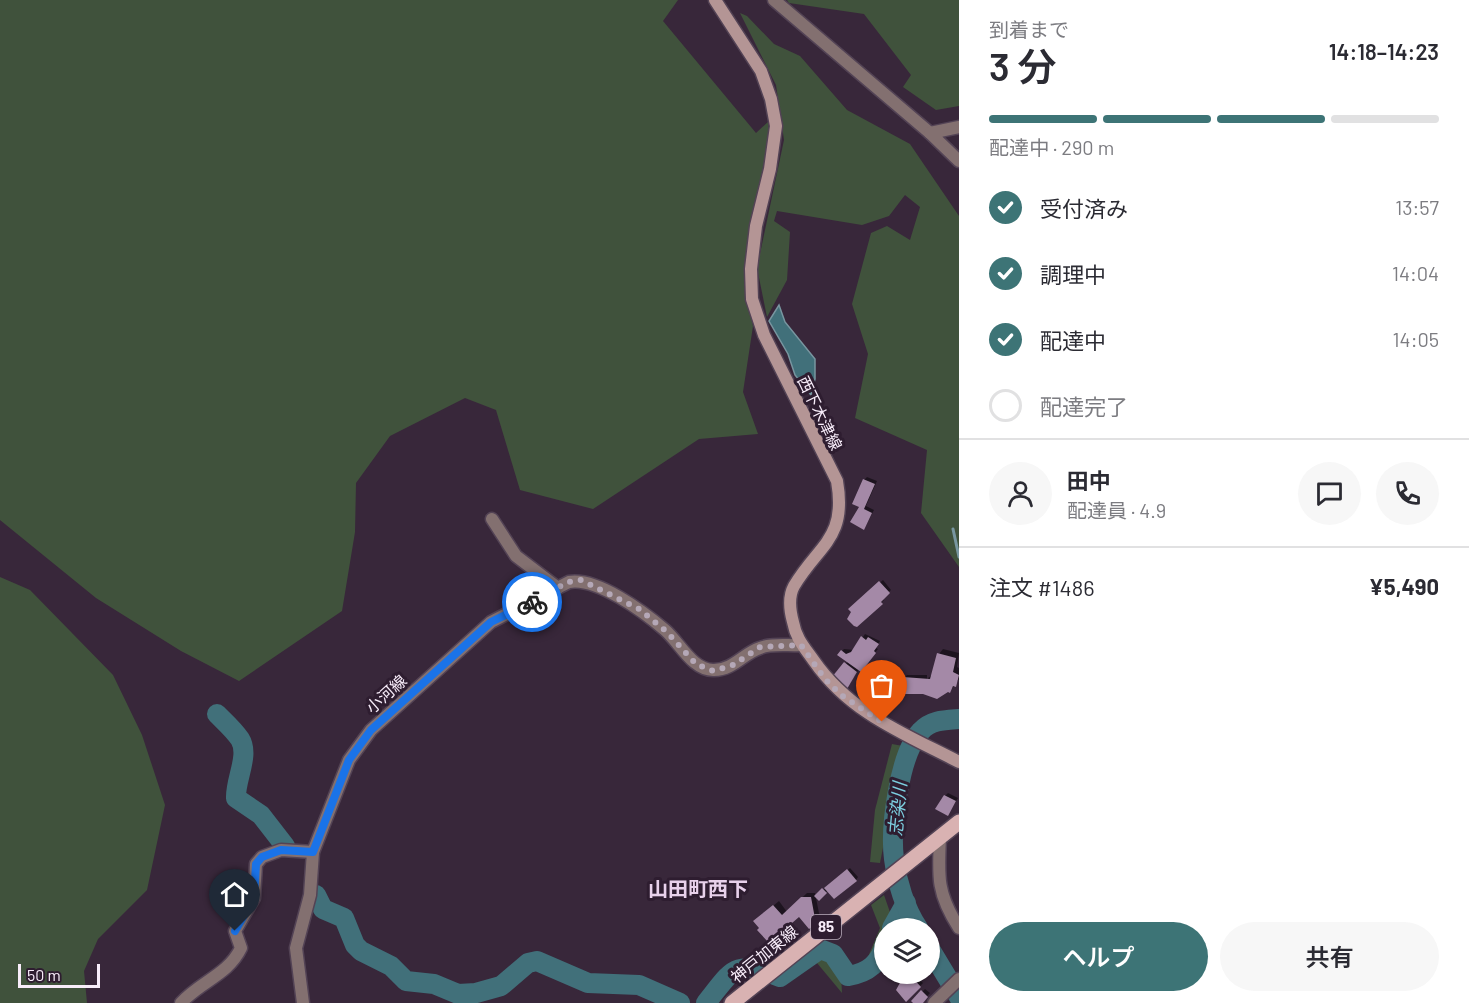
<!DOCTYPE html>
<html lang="ja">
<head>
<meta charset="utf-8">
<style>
  :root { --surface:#fff; --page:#f7f7f7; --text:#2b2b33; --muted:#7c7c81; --line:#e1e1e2; --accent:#3d7476 }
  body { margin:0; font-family:Barlow,"Noto Sans JP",sans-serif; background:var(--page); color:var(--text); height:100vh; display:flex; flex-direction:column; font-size:22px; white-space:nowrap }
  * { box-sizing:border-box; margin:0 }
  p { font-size:20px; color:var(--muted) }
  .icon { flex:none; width:33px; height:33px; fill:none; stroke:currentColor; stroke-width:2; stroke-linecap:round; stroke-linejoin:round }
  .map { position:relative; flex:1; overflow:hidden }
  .details { display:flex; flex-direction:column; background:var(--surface); width:510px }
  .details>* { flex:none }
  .tools { position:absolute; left:874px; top:918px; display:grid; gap:12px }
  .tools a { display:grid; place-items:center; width:66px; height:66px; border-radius:50%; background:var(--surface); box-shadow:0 2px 4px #0004; font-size:30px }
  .scale { position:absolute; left:18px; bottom:15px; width:82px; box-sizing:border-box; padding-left:6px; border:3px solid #f8edfa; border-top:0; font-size:16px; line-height:21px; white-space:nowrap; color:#f8edfa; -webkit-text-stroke:4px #2e1d30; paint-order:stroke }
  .pin { position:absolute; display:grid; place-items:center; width:51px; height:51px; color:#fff; margin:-62px -26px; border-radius:50% 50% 50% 0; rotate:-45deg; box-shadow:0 0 6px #0007 }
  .pin .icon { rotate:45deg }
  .courier { position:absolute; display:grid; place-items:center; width:60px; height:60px; margin:-30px; border:4px solid #1a73e8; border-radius:50%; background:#fff; color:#222; box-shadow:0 2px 8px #0007 }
  .overview em { font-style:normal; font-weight:600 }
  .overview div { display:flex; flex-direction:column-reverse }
  .overview { display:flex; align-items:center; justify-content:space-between; height:102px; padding:0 30px }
  h1 { font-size:39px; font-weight:600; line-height:45px }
  .bar { display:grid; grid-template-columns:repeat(4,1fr); gap:9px 6px; align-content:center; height:72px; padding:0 30px }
  .bar i { height:8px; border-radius:4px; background:var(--line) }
  .bar .selected { background:var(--accent) }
  .bar p { grid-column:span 4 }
  .line { display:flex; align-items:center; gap:15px; padding:0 30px; border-top:2px solid var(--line) }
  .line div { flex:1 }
  .round { display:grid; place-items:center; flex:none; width:63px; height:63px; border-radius:32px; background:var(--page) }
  ol { padding:0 30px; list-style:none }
  li { display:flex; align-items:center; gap:18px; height:66px }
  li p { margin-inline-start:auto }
  li .icon { padding:6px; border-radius:50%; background:var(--accent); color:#fff; stroke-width:4 }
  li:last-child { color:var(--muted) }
  li i { width:33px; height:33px; border:3px solid var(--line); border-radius:50% }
  .action { display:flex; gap:12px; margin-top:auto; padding:12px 30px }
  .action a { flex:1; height:69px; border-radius:36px; background:var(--accent); color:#fff; font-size:24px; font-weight:600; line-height:69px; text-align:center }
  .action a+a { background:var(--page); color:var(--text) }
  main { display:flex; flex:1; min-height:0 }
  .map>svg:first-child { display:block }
  .green { fill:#40523c }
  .water { fill:#41707a; stroke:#7896a0; stroke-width:1.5 }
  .shadow { fill:#0007 }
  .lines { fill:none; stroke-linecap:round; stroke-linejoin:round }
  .stream { stroke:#7896a0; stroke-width:3 }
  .river { stroke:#41707a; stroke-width:20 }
  .building { fill:#a489a7 }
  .street-casing { stroke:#534355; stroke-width:15 }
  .secondary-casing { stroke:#534355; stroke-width:15 }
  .primary-casing { stroke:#534355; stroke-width:18 }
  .street { stroke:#837070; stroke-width:12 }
  .secondary { stroke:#b49595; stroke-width:12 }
  .primary { stroke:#d9b2b2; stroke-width:15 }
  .done { stroke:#b5a8b7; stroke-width:6; stroke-dasharray:0 10.8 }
  .route { stroke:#1a73e8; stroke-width:8 }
  .labels { text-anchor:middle; stroke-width:6; stroke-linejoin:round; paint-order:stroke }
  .shield { fill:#2e1d30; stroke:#bbafbd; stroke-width:1.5 }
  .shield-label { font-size:15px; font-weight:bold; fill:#f8edfa }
  .street-label { font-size:16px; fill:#f8edfa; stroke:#2e1d30 }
  .water-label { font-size:18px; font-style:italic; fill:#7ccedf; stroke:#2e1d30 }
  .quarter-label { font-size:20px; font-weight:bold; fill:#e8d1eb; stroke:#2e1d30 }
</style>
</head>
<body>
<main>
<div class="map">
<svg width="959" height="1003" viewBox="0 0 959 1003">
  <rect width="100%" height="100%" fill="#38273a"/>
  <g class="green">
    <polygon points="0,0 678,0 663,21 756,133 769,121 765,171 751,223 745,291 753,326 743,392 758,434 699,439 593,509 520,490 496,410 465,398 390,436 356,483 355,532 342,611 239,681 181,651 96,598 0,520"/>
    <polygon points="787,0 959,0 959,106 936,110 903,87 911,75 864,14 789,3"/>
    <polygon points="740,13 747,16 774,44 800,56 847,110 910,144 959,216 959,567 921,513 927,450 855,418 868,354 852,304 871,233 887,226 910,240 920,207 905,195 889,216 862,225 777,211 774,221 790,232 787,280 767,317 757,268 784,140 776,85"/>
    <polygon points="0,577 30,590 113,675 142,735 165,805 147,890 98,939 84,971 87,1003 0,1003"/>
    <polygon points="892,744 903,746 880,863 870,862 875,810"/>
    <polygon points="884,895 892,918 892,928 885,928 885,963 851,979 854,969 865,964 880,928 871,905"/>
    <polygon points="828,954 841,975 842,993 812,957"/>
  </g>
  <polygon class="water" points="779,305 785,322 815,359 815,379 811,395 795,375 788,354 769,321"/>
  <g class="shadow">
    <polygon points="867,477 877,481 866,506 874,510 866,525 861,506 864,480"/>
    <polygon points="883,580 891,590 882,598 884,600 857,625 850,609"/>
    <polygon points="865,634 880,641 876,648 878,649 863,667 859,669 847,688 835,679 848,661 842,651 844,649 854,650"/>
    <polygon points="943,649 959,653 957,667 959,668 959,679 950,691 904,678 907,675 927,675 927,679 933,674 939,654"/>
    <polygon points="948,793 958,798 948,814 945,796"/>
    <polygon points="850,868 858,877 856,880 828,890 819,899 816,896"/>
    <polygon points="807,893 815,893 820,918 815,922 799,914 761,928 760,917 779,901 787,912"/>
    <polygon points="913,974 923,983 908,999 898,990 904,980"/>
    <polygon points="925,989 930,993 921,1003 915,1003 913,1001"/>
  </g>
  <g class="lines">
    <polyline class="stream" points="953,529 959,557"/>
    <g class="river">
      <path d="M217 714C225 722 234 730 240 739 250 755 235 780 236 798L261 815 285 846"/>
      <polyline points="316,895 323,909 344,918 355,945 361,951 391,966 406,981 434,984 458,994 476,993 501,986 528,963 537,961 588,983 639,985 680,1003"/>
      <polyline points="892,928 906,903"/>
      <path d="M918 928C905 909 897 882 894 859 890 828 899 754 921 731 931 720 945 720 959 719"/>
      <polyline points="930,949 959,997"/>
      <path d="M706 1003C734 968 733 960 780 977L820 949 833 954 848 976C868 973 880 963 885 944"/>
    </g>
  </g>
  <g class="building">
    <polygon points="863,479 875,484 864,509 872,513 864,530 850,522 859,507 852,504"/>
    <polygon points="879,581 890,593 881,602 883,604 857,627 854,626 847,619 851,612 848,609"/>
    <polygon points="861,636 866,640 868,637 879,644 874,651 876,653 861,672 837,655 841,650 846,654 851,652"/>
    <polygon points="937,653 956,658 953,672 959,675 956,687 953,686 950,693 948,692 937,699 923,694 903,694 903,677 930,679"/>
    <polygon points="844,662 857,672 847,689 832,677"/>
    <polygon points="944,795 956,801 948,816 935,809"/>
    <polygon points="847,869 857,881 834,899 824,888"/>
    <polygon points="822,888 827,893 819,901 814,896"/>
    <polygon points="801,897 811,897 816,924 809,929 799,917 769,943 757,930 759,928 753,921 773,905 782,915"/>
    <polygon points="910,975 921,987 906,1002 896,990 902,979 904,981"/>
    <polygon points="921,990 928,997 923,1003 913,1003 911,1001"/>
  </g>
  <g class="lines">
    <defs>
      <g id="street">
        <polyline points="774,0 930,133"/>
        <polyline points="959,127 930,133 959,161"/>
        <polyline points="492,519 516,556 558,588"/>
        <path d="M940 838C938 877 937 894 959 928"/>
        <path d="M181 1003C201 981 228 975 241 948L235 931 254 898 256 864 262 857 281 850 313 852"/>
        <path d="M303 1003 296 948 310 895 313 852 349 760 371 730 491 622 569 582C597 577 644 612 665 630 680 643 693 671 714 670 733 670 744 653 760 648 771 643 789 646 801 645"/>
        <polyline points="934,1003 959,979"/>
      </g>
      <path id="secondary" d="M715 0 761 71 771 99 776 126 770 169 756 226 751 269 752 299 764 335 837 481C847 539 819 544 794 586 788 597 790 611 793 622 796 639 805 648 814 661 850 713 905 734 959 762"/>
      <polyline id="primary" points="732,1003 959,822"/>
    </defs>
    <use href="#street" class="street-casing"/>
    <use href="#secondary" class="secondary-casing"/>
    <use href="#primary" class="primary-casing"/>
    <use href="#street" class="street"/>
    <use href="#secondary" class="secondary"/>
    <use href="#primary" class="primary"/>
  </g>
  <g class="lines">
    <polyline class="done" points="532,602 568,582 581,580 639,609 667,632 696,664 713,671 733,665 760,647 801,645 825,679 841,695 882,722"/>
    <polyline class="route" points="235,931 254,898 256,864 262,857 281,850 313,852 349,760 371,730 491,622 532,602"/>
  </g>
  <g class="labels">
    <rect class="shield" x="811" y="915" width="30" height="24" rx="4.5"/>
    <g class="shield-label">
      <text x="826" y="932">85</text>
    </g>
    <g class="street-label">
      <text transform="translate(820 413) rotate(64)" y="6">西下木津線</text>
      <text transform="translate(386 694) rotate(-42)" y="6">小河線</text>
      <text transform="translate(764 954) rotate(-39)" y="6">神戸加東線</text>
    </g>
    <g class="water-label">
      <text transform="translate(898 809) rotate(-85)" y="6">志染川</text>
    </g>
    <g class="quarter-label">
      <text x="698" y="896">山田町西下</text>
    </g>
  </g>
</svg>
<div class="tools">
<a><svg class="icon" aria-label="layers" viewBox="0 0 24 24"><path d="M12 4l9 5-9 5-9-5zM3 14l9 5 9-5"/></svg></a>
</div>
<div class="scale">50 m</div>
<div class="pin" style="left:882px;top:722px;background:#ea580c"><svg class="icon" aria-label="bag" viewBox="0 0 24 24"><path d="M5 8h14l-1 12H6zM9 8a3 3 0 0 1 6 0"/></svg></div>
<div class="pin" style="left:235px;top:931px;background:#1f2937"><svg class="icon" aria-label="home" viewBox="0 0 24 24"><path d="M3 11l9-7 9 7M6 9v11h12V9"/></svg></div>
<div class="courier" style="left:532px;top:602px"><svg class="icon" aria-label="bike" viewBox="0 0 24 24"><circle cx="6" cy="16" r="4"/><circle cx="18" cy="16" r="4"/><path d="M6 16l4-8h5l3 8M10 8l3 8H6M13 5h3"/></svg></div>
</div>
<section class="details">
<div class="overview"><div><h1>3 分</h1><p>到着まで</p></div><em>14:18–14:23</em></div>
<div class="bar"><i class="selected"></i><i class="selected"></i><i class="selected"></i><i></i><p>配達中 · 290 m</p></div>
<ol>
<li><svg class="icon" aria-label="check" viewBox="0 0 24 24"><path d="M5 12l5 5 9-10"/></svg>受付済み<p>13:57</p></li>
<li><svg class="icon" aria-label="check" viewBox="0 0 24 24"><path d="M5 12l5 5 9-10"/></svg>調理中<p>14:04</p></li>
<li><svg class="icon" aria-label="check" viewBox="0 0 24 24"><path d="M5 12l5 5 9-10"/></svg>配達中<p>14:05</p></li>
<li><i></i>配達完了</li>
</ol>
<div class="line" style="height:108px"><a class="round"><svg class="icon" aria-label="person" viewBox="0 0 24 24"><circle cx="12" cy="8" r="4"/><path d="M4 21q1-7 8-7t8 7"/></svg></a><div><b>田中</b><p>配達員 · 4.9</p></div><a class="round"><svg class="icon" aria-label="chat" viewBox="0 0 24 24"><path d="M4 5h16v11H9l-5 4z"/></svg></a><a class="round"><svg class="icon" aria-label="phone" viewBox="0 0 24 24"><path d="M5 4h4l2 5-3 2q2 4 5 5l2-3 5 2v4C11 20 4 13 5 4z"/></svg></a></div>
<div class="line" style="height:78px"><div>注文 #1486</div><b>¥5,490</b></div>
<div class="action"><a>ヘルプ</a><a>共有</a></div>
</section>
</main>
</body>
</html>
